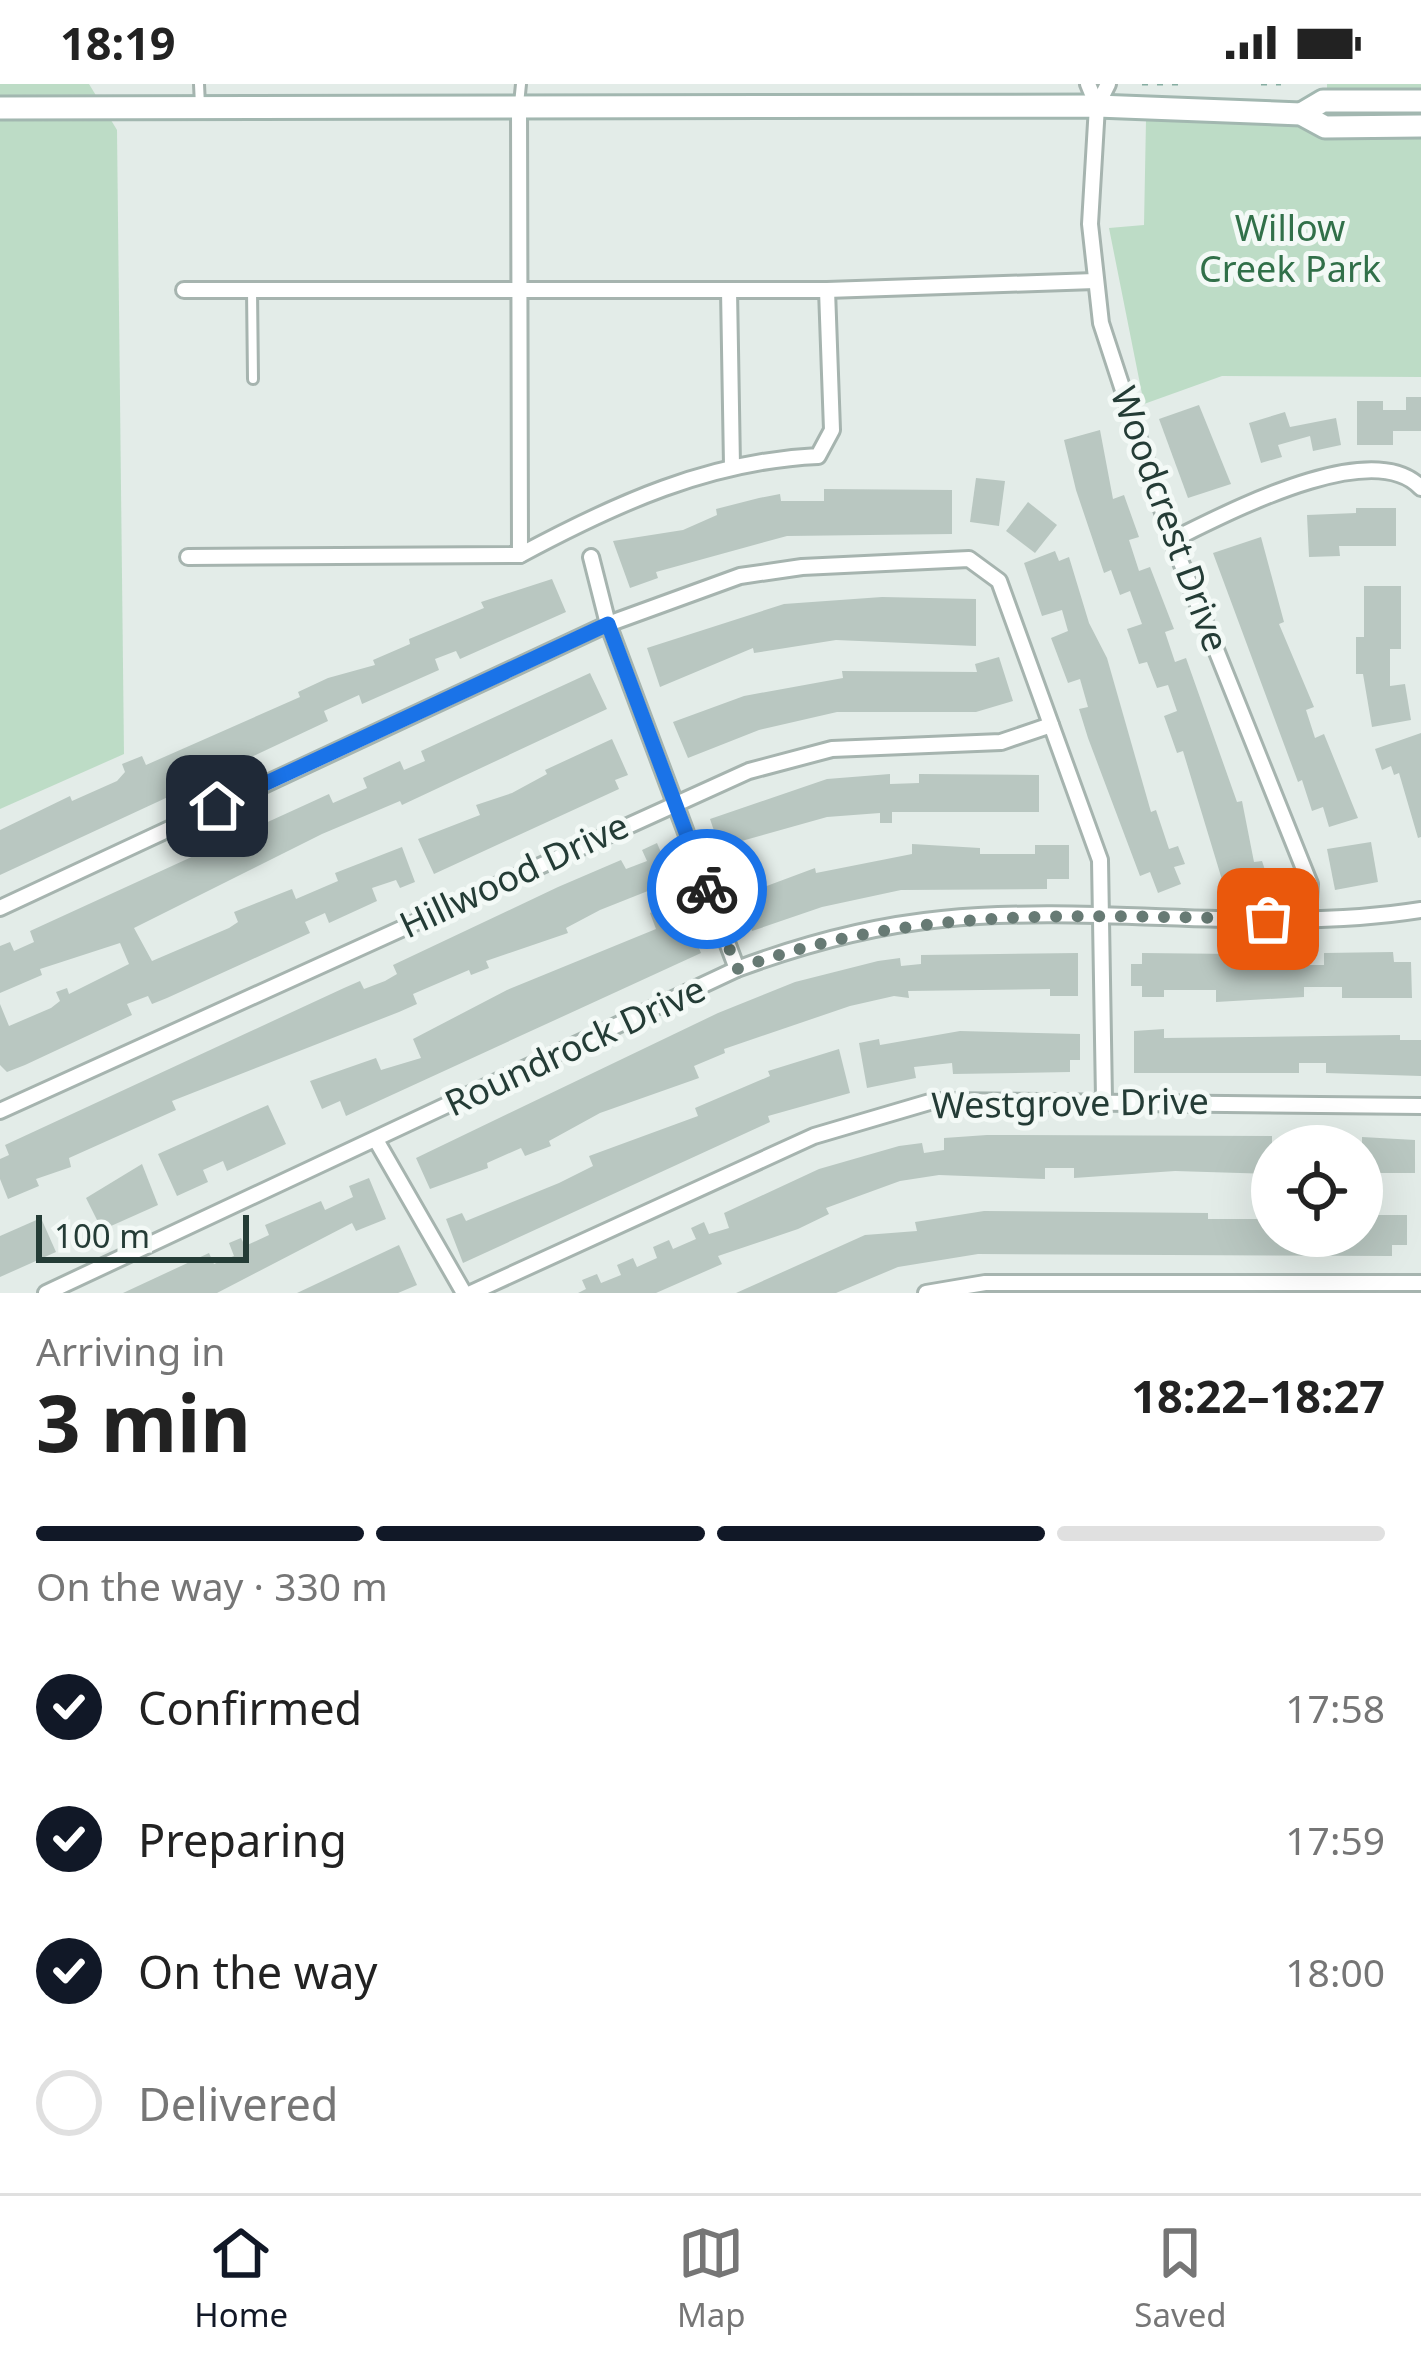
<!DOCTYPE html>
<html lang="en">
<head>
<meta charset="utf-8">
<style>
  :root { --surface:#fff; --page:#f6f6f6; --text:#222; --muted:#767676; --line:#e0e0e0; --accent:#111827 }
  body { margin:0; font-family:"Noto Sans",sans-serif; background:var(--page); color:var(--text); height:100vh; display:flex; flex-direction:column; font-size:45px; white-space:nowrap }
  * { box-sizing:border-box; margin:0 }
  p { font-size:39px; color:var(--muted) }
  .icon { flex:none; width:66px; height:66px; fill:none; stroke:currentColor; stroke-width:2; stroke-linecap:round; stroke-linejoin:round }
  .map { position:relative; height:1209px; overflow:hidden }
  .side { display:flex; flex-direction:column; background:var(--surface); flex:1 }
  .side>* { flex:none }
  .buttons { position:absolute; left:1251px; top:1041px; display:grid; gap:24px }
  .buttons a { display:grid; place-items:center; width:132px; height:132px; border-radius:50%; background:var(--surface); box-shadow:0 12px 48px #0002; font-size:60px }
  .scale { position:absolute; left:36px; bottom:30px; width:213px; box-sizing:border-box; padding-left:12px; border:6px solid #243c36; border-top:0; font-size:33px; line-height:42px; white-space:nowrap; color:#243c36; -webkit-text-stroke:9px #f3f9f6; paint-order:stroke }
  .pin { position:absolute; display:grid; place-items:center; width:102px; height:102px; color:#fff; margin:-51px; border-radius:24px; box-shadow:0 6px 18px #0006 }
  .courier { position:absolute; display:grid; place-items:center; width:120px; height:120px; margin:-60px; border:9px solid #1a73e8; border-radius:50%; background:#fff; color:#222; box-shadow:0 3px 15px #0007 }
  .head em { font-style:normal; font-weight:700 }
  .head div { display:flex; flex-direction:column-reverse }
  .head { display:flex; align-items:center; justify-content:space-between; height:204px; padding:0 36px }
  h1 { font-size:78px; font-weight:700; line-height:90px }
  .bar { display:grid; grid-template-columns:repeat(4,1fr); gap:18px 12px; align-content:center; height:144px; padding:0 36px }
  .bar i { height:15px; border-radius:9px; background:var(--line) }
  .bar .current { background:var(--accent) }
  .bar p { grid-column:span 4 }
  ol { padding:0 36px; list-style:none }
  li { display:flex; align-items:center; gap:36px; height:132px }
  li p { margin-inline-start:auto }
  li .icon { padding:12px; border-radius:50%; background:var(--accent); color:#fff; stroke-width:4 }
  li:last-child { color:var(--muted) }
  li i { width:66px; height:66px; border:6px solid var(--line); border-radius:50% }
  .status { display:flex; justify-content:space-between; align-items:center; height:84px; padding:0 60px; background:var(--surface); direction:ltr }
  .status svg { height:33px; fill:currentColor }
  .tabs { display:flex; justify-content:space-around; align-items:center; height:168px; border-top:3px solid var(--line); background:var(--surface); font-size:33px; color:var(--muted) }
  .tabs a { display:grid; justify-items:center; gap:6px }
  .tabs .current { color:var(--accent) }
  .map>svg:first-child { display:block }
  .green { fill:#bddcc6 }
  .building { fill:#b9c7c1 }
  .lines { fill:none; stroke-linecap:round; stroke-linejoin:round }
  .lane-casing { stroke:#a6b4af; stroke-width:14 }
  .street-casing { stroke:#a6b4af; stroke-width:20 }
  .secondary-casing { stroke:#a2b7b0; stroke-width:27 }
  .path { stroke:#86ada1; stroke-width:3; stroke-dasharray:6 9; stroke-linecap:butt }
  .lane { stroke:#fff; stroke-width:8 }
  .street { stroke:#fff; stroke-width:14 }
  .secondary { stroke:#fff; stroke-width:21 }
  .done { stroke:#677a74; stroke-width:12; stroke-dasharray:0 21.6 }
  .route { stroke:#1a73e8; stroke-width:15 }
  .labels { text-anchor:middle; stroke-width:10; stroke-linejoin:round; paint-order:stroke }
  .park-label { font-size:36px; fill:#317049; stroke:#f3f9f6 }
  .street-label { font-size:36px; fill:#243c36; stroke:#f3f9f6 }
</style>
</head>
<body>
<div class="status"><b>18:19</b><svg viewBox="0 0 49 12"><path d="M0 12V9h3v3zM5 12V6h3v6zM10 12V3h3v9zM15 12V0h3v12zM26 1h20v11H26zM47 4h2v5h-2z"/></svg></div>
<div class="map">
<svg width="1421" height="1209" viewBox="0 0 1421 1209">
  <rect width="100%" height="100%" fill="#e3ece8"/>
  <g class="green">
    <polygon points="0,0 89,0 117,46 124,670 0,725"/>
    <polygon points="1327,0 1421,0 1421,293 1222,292 1144,320 1109,144 1144,141 1146,36 1327,35"/>
  </g>
  <g class="building">
    <polygon points="1406,313 1421,313 1421,347 1393,347 1393,361 1357,361 1357,317 1383,317 1383,326 1406,326"/>
    <polygon points="1199,321 1231,400 1188,414 1159,335"/>
    <polygon points="1285,328 1290,343 1336,334 1341,361 1313,367 1310,352 1278,361 1282,373 1261,379 1249,339"/>
    <polygon points="1100,346 1113,415 1124,411 1139,453 1129,456 1139,487 1150,483 1174,545 1165,548 1175,578 1186,574 1237,718 1242,717 1254,778 1262,777 1268,795 1226,809 1183,667 1177,669 1164,632 1177,627 1168,601 1157,604 1147,578 1139,580 1127,545 1142,540 1130,507 1120,511 1111,486 1104,489 1076,406 1064,356"/>
    <polygon points="976,394 1005,397 999,442 970,438"/>
    <polygon points="824,405 952,406 952,450 787,452 656,488 658,494 630,504 613,457 683,446 717,431 716,425 759,414 780,410 781,417 824,417"/>
    <polygon points="1028,418 1057,441 1035,469 1006,447"/>
    <polygon points="1356,424 1396,424 1396,462 1339,462 1340,472 1309,473 1307,431 1356,429"/>
    <polygon points="1261,453 1284,538 1279,540 1314,623 1306,626 1315,654 1324,650 1358,734 1329,743 1323,723 1312,727 1302,696 1298,698 1213,469"/>
    <polygon points="1055,467 1059,477 1069,473 1089,539 1107,574 1151,728 1156,726 1169,765 1178,762 1185,780 1174,783 1181,800 1158,809 1150,788 1140,792 1088,654 1079,625 1088,623 1080,595 1068,599 1051,554 1068,547 1062,526 1042,532 1024,479"/>
    <polygon points="552,495 566,528 460,575 456,567 435,575 439,586 362,620 359,611 324,627 328,637 217,689 213,680 191,689 196,700 0,791 0,746 70,712 72,717 117,697 125,688 122,680 142,672 146,681 300,613 298,608 328,594 375,581 373,576 410,560 409,555 484,524 481,518"/>
    <polygon points="1364,502 1401,502 1401,565 1390,565 1390,602 1405,600 1411,636 1372,643 1363,590 1356,590 1356,553 1364,553"/>
    <polygon points="882,513 976,515 976,562 836,556 754,569 753,564 660,603 647,564 784,520"/>
    <polygon points="999,573 1013,617 976,628 837,628 759,646 688,674 673,638 744,612 843,594 842,587 977,588 975,580"/>
    <polygon points="590,589 607,625 402,721 400,717 322,750 134,844 152,877 229,844 238,838 234,828 292,805 296,815 338,797 335,789 402,763 415,798 400,804 396,796 372,804 377,817 329,839 325,829 305,838 310,849 167,914 152,920 148,912 127,920 132,931 25,981 7,988 0,981 0,920 9,942 51,924 60,917 56,908 67,904 69,910 129,880 120,859 40,885 42,891 0,909 0,862 10,858 14,867 34,858 30,847 329,710 333,719 367,704 363,694 400,677 404,686 425,677 421,667"/>
    <polygon points="1421,649 1421,753 1418,754 1399,689 1394,691 1391,682 1382,686 1375,665"/>
    <polygon points="612,655 628,691 615,696 619,705 434,790 418,755 480,731 476,721 512,709 547,690 545,686"/>
    <polygon points="890,690 890,700 919,699 919,690 1039,691 1039,728 892,728 892,739 880,739 880,729 827,733 738,758 742,770 724,776 710,735 827,695"/>
    <polygon points="1371,758 1378,798 1335,806 1327,765"/>
    <polygon points="657,759 673,797 600,826 566,844 568,849 486,877 489,884 471,891 469,886 413,910 417,920 399,928 172,1017 176,1026 69,1074 71,1083 36,1095 39,1102 8,1115 0,1095 0,1075 9,1071 5,1061 344,904 360,897 364,905 385,897 397,890 393,881 558,803 621,776 626,785 647,777 642,766"/>
    <polygon points="912,760 980,764 980,770 1035,770 1035,761 1069,761 1069,795 1047,795 1047,805 901,806 822,823 752,847 740,812 815,784 816,789 912,770"/>
    <polygon points="666,823 669,833 684,828 701,869 346,1032 340,1017 322,1025 310,997 376,974 381,986 421,974 413,955 507,906 656,845 650,829"/>
    <polygon points="1393,868 1394,878 1411,878 1412,914 1342,914 1342,903 1304,903 1304,913 1216,918 1216,906 1164,906 1164,913 1142,913 1142,902 1131,902 1131,880 1142,880 1142,869 1237,870 1237,882 1270,882 1270,869 1293,869 1293,881 1324,881 1324,869"/>
    <polygon points="1078,869 1078,912 1050,912 1050,905 908,907 909,914 894,912 850,922 724,965 725,969 694,982 699,994 600,1029 549,1057 551,1062 525,1072 521,1064 487,1079 488,1084 430,1105 416,1074 718,929 795,898 878,877 900,874 901,882 921,880 921,871"/>
    <polygon points="1164,945 1164,954 1400,951 1400,956 1421,956 1421,992 1326,989 1326,979 1299,979 1299,989 1134,989 1134,947"/>
    <polygon points="960,947 1080,950 1080,976 1070,976 1070,988 953,990 952,979 914,983 916,994 867,1004 859,959 879,955 880,961"/>
    <polygon points="839,965 850,1009 768,1032 770,1038 463,1179 446,1135 462,1129 466,1137 559,1099 593,1082 589,1072 698,1032 695,1024 770,992 768,987"/>
    <polygon points="268,1021 286,1060 227,1087 223,1077 203,1086 208,1098 177,1112 158,1070"/>
    <polygon points="987,1051 1272,1052 1272,1090 1175,1087 1074,1094 1074,1084 1045,1084 1045,1095 939,1091 900,1097 826,1124 829,1130 798,1145 718,1172 722,1180 656,1209 578,1209 586,1205 582,1196 597,1190 601,1199 621,1191 617,1181 633,1174 637,1183 657,1174 653,1163 669,1156 673,1165 696,1155 691,1144 704,1138 709,1150 729,1144 724,1129 819,1085 899,1062 922,1059 924,1069 944,1066 944,1054"/>
    <polygon points="1362,1053 1415,1056 1415,1089 1362,1089"/>
    <polygon points="142,1080 158,1121 102,1146 86,1114"/>
    <polygon points="369,1094 386,1135 356,1147 352,1139 217,1209 123,1209 209,1169 214,1180 234,1172 229,1159 241,1154 245,1162 269,1151 265,1141 321,1117 325,1126 353,1113 349,1102"/>
    <polygon points="984,1127 1208,1129 1208,1135 1257,1135 1257,1129 1272,1129 1272,1152 1362,1152 1362,1137 1373,1137 1373,1131 1407,1131 1407,1161 1392,1161 1392,1172 978,1170 898,1183 836,1209 736,1209 865,1151 917,1147 915,1138"/>
    <polygon points="41,1134 56,1168 0,1193 0,1152"/>
    <polygon points="399,1161 417,1201 398,1209 297,1209"/>
  </g>
  <g class="lines">
    <defs>
      <g id="lane">
        <polyline points="199,0 200,22"/>
        <polyline points="519,20 521,0"/>
        <polyline points="252,206 253,295"/>
      </g>
      <g id="street">
        <polyline points="1088,0 1097,22"/>
        <polyline points="1097,22 1090,140 1101,239 1172,456 1310,800 1308,835"/>
        <polyline points="1097,22 1108,0"/>
        <polyline points="184,206 827,206 1095,197"/>
        <polyline points="729,206 732,382"/>
        <path d="M1172 456C1224 431 1372 351 1421 404"/>
        <path d="M520 471C615 420 709 377 818 372L832 346 827 206"/>
        <polyline points="188,473 520,471 519,22"/>
        <polyline points="591,473 608,540 737,885"/>
        <polyline points="0,824 608,540 740,492 802,483 969,475 999,497 1100,776 1104,1015"/>
        <polyline points="0,1027 749,687 832,665 1001,658 1051,641"/>
        <polyline points="376,1056 464,1209"/>
        <path d="M46 1209 737 885C804 860 870 842 942 835 1101 819 1263 851 1421 826"/>
        <polyline points="471,1209 814,1052 933,1017 1421,1022"/>
        <polyline points="926,1209 985,1199 1421,1199"/>
      </g>
      <g id="secondary">
        <polyline points="0,24 1097,22 1301,30 1325,43 1421,42"/>
        <polyline points="1301,30 1323,17 1421,17"/>
      </g>
    </defs>
    <use href="#lane" class="lane-casing"/>
    <use href="#street" class="street-casing"/>
    <use href="#secondary" class="secondary-casing"/>
    <g class="path">
      <polyline points="1142,0 1187,0"/>
      <polyline points="1261,0 1281,0"/>
    </g>
    <use href="#lane" class="lane"/>
    <use href="#street" class="street"/>
    <use href="#secondary" class="secondary"/>
  </g>
  <g class="lines">
    <path class="done" d="M707 805 737 885C916 820 1081 832 1268 835"/>
    <polyline class="route" points="217,722 608,540 707,805"/>
  </g>
  <g class="labels">
    <g class="park-label">
      <text x="1290" y="157">Willow<tspan x="1290" dy="41">Creek Park</tspan></text>
    </g>
    <g class="street-label">
      <text transform="translate(1170 435) rotate(70)" y="13">Woodcrest Drive</text>
      <text transform="translate(514 791) rotate(-25)" y="13">Hillwood Drive</text>
      <text transform="translate(575 962) rotate(-25)" y="13">Roundrock Drive</text>
      <text transform="translate(1070 1019) rotate(-1)" y="13">Westgrove Drive</text>
    </g>
  </g>
</svg>
<div class="buttons">
<a><svg class="icon" aria-label="locate" viewBox="0 0 24 24"><circle cx="12" cy="12" r="6"/><path d="M12 2v4M12 18v4M2 12h4M18 12h4"/></svg></a>
</div>
<div class="scale">100 m</div>
<div class="pin" style="left:1268px;top:835px;background:#ea580c"><svg class="icon" aria-label="bag" viewBox="0 0 24 24"><path d="M5 8h14l-1 12H6zM9 8a3 3 0 0 1 6 0"/></svg></div>
<div class="pin" style="left:217px;top:722px;background:#1f2937"><svg class="icon" aria-label="home" viewBox="0 0 24 24"><path d="M3 11l9-7 9 7M6 9v11h12V9"/></svg></div>
<div class="courier" style="left:707px;top:805px"><svg class="icon" aria-label="bike" viewBox="0 0 24 24"><circle cx="6" cy="16" r="4"/><circle cx="18" cy="16" r="4"/><path d="M6 16l4-8h5l3 8M10 8l3 8H6M13 5h3"/></svg></div>
</div>
<section class="side">
<div class="head"><div><h1>3 min</h1><p>Arriving in</p></div><em>18:22–18:27</em></div>
<div class="bar"><i class="current"></i><i class="current"></i><i class="current"></i><i></i><p>On the way · 330 m</p></div>
<ol>
<li><svg class="icon" aria-label="check" viewBox="0 0 24 24"><path d="M5 12l5 5 9-10"/></svg>Confirmed<p>17:58</p></li>
<li><svg class="icon" aria-label="check" viewBox="0 0 24 24"><path d="M5 12l5 5 9-10"/></svg>Preparing<p>17:59</p></li>
<li><svg class="icon" aria-label="check" viewBox="0 0 24 24"><path d="M5 12l5 5 9-10"/></svg>On the way<p>18:00</p></li>
<li><i></i>Delivered</li>
</ol>
</section>
<nav class="tabs">
<a class="current"><svg class="icon" aria-label="home" viewBox="0 0 24 24"><path d="M3 11l9-7 9 7M6 9v11h12V9"/></svg>Home</a>
<a><svg class="icon" aria-label="map" viewBox="0 0 24 24"><path d="M3 6l6-2 6 2 6-2v14l-6 2-6-2-6 2zM9 4v14M15 6v14"/></svg>Map</a>
<a><svg class="icon" aria-label="saved" viewBox="0 0 24 24"><path d="M7 4h10v16l-5-4-5 4z"/></svg>Saved</a>
</nav>
</body>
</html>
